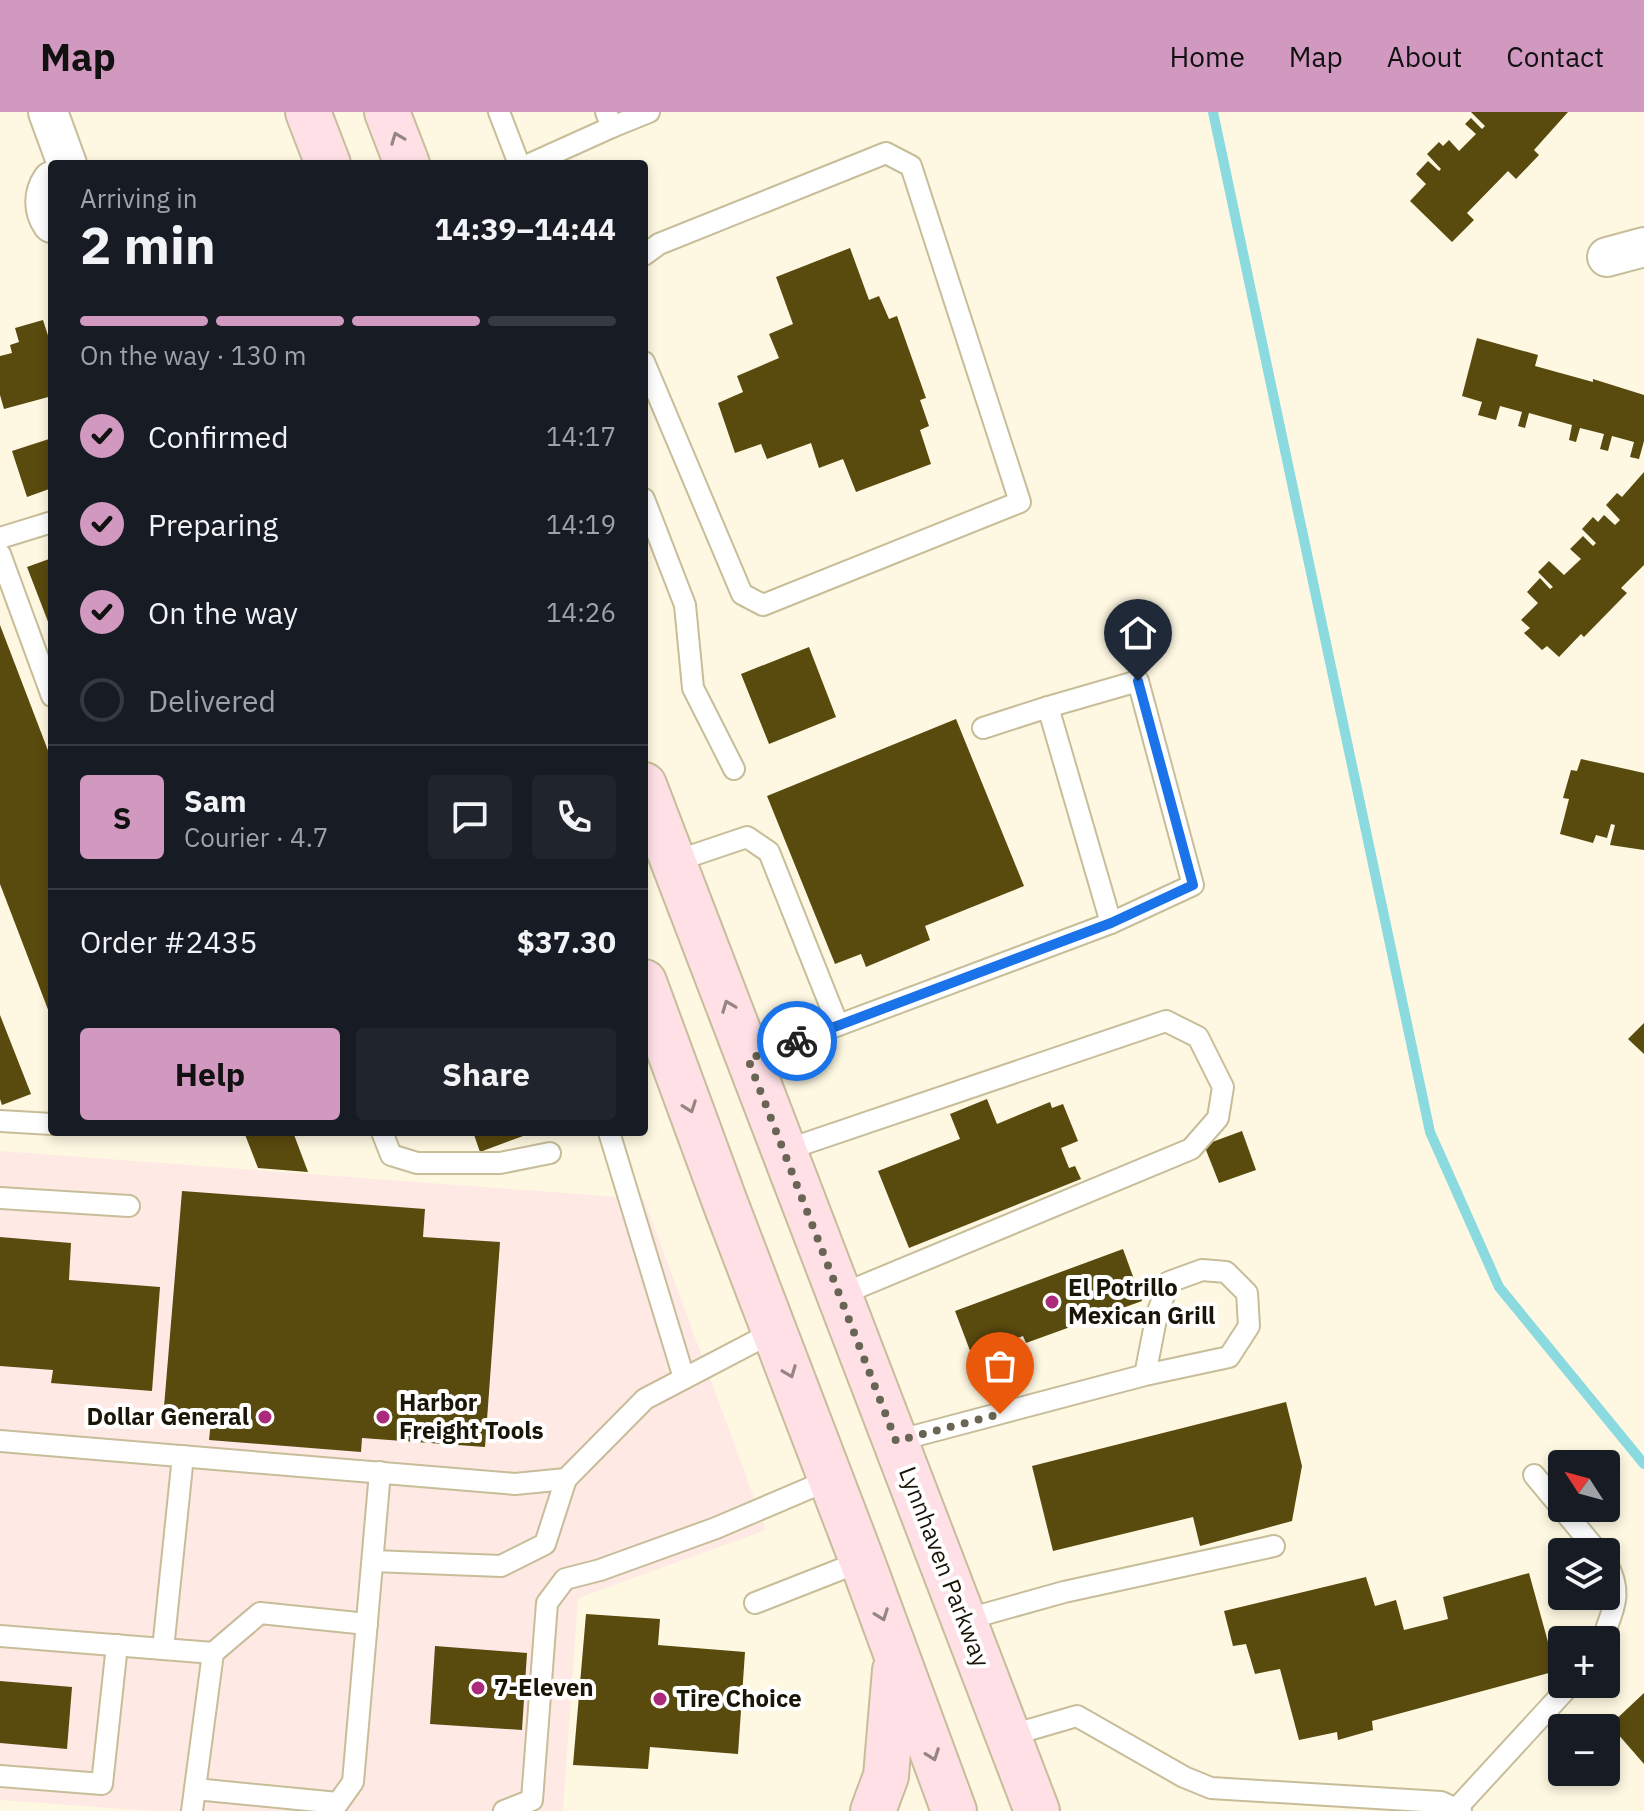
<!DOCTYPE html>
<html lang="en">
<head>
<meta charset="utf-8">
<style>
  :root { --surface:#171b24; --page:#20242c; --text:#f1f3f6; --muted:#9ea1a6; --line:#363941; --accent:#d199bf }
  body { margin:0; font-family:"IBM Plex Sans",sans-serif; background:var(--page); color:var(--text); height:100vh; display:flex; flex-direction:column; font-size:30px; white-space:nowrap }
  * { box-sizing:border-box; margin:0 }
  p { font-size:26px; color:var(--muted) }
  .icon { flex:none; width:44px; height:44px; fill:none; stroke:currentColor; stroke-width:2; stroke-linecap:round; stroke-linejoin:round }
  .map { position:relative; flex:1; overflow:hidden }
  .sheet { position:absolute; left:48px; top:48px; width:600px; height:976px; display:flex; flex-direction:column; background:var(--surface); border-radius:8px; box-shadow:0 4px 12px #0003 }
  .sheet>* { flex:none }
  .needle { width:52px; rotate:306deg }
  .tools { position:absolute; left:1548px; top:1338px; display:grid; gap:16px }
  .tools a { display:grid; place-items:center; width:72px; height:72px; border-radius:8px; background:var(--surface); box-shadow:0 4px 12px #0003; font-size:40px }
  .pin { position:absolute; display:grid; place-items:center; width:68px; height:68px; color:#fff; margin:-82px -34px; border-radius:50% 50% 50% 0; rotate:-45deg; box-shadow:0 0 8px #0007 }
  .pin .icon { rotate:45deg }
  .courier { position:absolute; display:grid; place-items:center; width:80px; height:80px; margin:-40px; border:6px solid #1a73e8; border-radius:50%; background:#fff; color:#222; box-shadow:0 2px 10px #0007 }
  .summary em { font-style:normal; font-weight:700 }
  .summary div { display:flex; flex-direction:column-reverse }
  .summary { display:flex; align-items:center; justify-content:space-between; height:136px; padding:0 32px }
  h1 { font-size:52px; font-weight:700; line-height:60px }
  .bar { display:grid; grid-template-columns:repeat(4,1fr); gap:12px 8px; align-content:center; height:96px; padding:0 32px }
  .bar i { height:10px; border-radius:6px; background:var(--line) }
  .bar .current { background:var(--accent) }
  .bar p { grid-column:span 4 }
  .line { display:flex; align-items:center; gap:20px; padding:0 32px; border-top:2px solid var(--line) }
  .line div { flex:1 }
  .round { display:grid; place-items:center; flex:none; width:84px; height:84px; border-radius:8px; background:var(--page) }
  ol { padding:0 32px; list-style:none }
  li { display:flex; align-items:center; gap:24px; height:88px }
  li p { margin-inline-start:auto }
  li .icon { padding:8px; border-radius:50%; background:var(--accent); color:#111; stroke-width:4 }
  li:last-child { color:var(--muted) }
  li i { width:44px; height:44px; border:4px solid var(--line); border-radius:50% }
  .cta { display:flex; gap:16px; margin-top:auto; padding:16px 32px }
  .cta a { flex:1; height:92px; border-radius:8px; background:var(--accent); color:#111; font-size:32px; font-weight:700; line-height:92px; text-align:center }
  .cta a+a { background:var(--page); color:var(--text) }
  header { display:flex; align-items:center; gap:48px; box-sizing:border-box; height:112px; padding:0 40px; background:var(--accent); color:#111 }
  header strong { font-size:38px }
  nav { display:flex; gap:44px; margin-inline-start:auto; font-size:28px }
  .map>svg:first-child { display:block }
  .commercial { fill:#fee9e5 }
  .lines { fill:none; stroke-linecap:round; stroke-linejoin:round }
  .stream { stroke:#8bdadf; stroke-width:10 }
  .building { fill:#594a0e }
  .lane-casing { stroke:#c7bd99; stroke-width:24 }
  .street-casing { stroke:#c7bd99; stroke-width:42 }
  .secondary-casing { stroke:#c7bd99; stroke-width:48 }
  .lane { stroke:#fff; stroke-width:20 }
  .street { stroke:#fff; stroke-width:38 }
  .secondary { stroke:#fee0e6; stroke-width:44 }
  .oneway { stroke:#978582 }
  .done { stroke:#696554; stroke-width:8; stroke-dasharray:0 14.4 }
  .route { stroke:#1a73e8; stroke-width:10 }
  .poi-dot { fill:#aa2b7b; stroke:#fff; stroke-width:3 }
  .labels { text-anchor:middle; stroke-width:8; stroke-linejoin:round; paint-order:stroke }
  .poi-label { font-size:24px; font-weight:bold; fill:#191608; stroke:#fff; text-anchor:start }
  .street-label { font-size:24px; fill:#191608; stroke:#fff }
</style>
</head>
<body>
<header>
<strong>Map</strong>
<nav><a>Home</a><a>Map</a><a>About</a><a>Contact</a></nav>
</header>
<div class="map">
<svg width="1644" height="1699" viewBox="0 0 1644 1699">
  <rect width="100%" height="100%" fill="#fef8e2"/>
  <polygon class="commercial" points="0,1039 644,1087 766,1418 578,1486 563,1699 153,1699 0,1688"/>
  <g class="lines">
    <polyline class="stream" points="1213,0 1430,1020 1499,1175 1644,1352"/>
  </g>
  <g class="building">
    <polygon points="1471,0 1568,0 1534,38 1539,43 1516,67 1508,59 1467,101 1474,108 1452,130 1410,89 1426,72 1416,62 1428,49 1439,59 1441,57 1427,42 1439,30 1443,34 1449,28 1459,39 1476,22 1465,12 1471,6 1482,17 1485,14"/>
    <polygon points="850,136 869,188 879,184 889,207 897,204 926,286 920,288 929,314 920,318 931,352 856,380 843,347 819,356 811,331 767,347 761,332 735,341 718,291 743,280 737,264 779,246 769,222 793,212 776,165"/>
    <polygon points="43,208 52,236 52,284 4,297 0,283 0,244 12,241 10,233 19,230 15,216"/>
    <polygon points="1477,226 1538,243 1535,254 1593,270 1593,267 1644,283 1644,329 1639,347 1630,345 1634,330 1612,324 1608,339 1600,337 1604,322 1580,316 1576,330 1569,328 1572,313 1529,301 1525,316 1518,314 1522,300 1500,294 1496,308 1478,303 1482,290 1462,284"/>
    <polygon points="52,326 52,376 27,385 12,339"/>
    <polygon points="1644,360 1644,453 1621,476 1627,481 1584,525 1581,522 1559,545 1547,534 1542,538 1524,521 1530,516 1521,508 1538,491 1527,480 1540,466 1550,477 1553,475 1538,460 1549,449 1564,463 1581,447 1570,437 1583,424 1593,434 1596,431 1582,417 1593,405 1598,410 1604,403 1615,413 1620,408 1606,393 1617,381 1622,385"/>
    <polygon points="52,446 52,520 27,455"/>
    <polygon points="0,513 52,649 52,908 0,772"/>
    <polygon points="809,535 836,605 769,632 741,562"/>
    <polygon points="956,607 1024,774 925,814 930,828 866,855 861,842 835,852 767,684"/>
    <polygon points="1581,647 1644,661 1644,738 1610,733 1615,713 1611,712 1607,726 1596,723 1593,731 1560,722 1569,687 1563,686 1571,658 1577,659"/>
    <polygon points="0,903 31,982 2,993 0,987"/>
    <polygon points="1644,911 1644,942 1628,927"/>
    <polygon points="987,987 997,1012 1050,990 1052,996 1063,992 1078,1029 1061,1036 1069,1056 1075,1054 1081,1067 909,1136 878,1059 960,1027 950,1002"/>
    <polygon points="1242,1019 1256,1058 1219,1071 1204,1033"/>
    <polygon points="244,1020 293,1020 308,1060 258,1056"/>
    <polygon points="473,1020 521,1020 523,1024 480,1040"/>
    <polygon points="182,1079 425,1097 423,1125 500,1130 485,1335 362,1326 361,1340 209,1328 211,1309 163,1307"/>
    <polygon points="0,1125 71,1131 69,1168 160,1175 152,1279 51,1271 53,1258 0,1254"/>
    <polygon points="1123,1137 1142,1189 1026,1231 1023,1224 972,1244 955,1199"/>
    <polygon points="1286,1290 1302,1354 1292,1409 1200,1434 1193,1405 1053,1439 1032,1354"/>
    <polygon points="1529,1461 1556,1559 1372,1609 1373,1618 1338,1628 1337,1620 1299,1628 1280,1557 1255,1562 1246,1532 1233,1534 1224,1499 1366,1465 1375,1494 1396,1488 1404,1518 1448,1507 1443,1485"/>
    <polygon points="586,1502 660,1507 658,1533 745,1540 738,1642 650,1635 648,1657 573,1653"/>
    <polygon points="435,1534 527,1541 522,1618 430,1612"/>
    <polygon points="0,1569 72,1575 67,1637 0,1631"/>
    <polygon points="1644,1581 1644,1652 1610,1613"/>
  </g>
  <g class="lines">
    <defs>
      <g id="lane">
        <polyline points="499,0 519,52"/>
        <polyline points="612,15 649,0"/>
        <polyline points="530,52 612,15 606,0"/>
        <polyline points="644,143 659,132 886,41 911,54 1020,390 763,493 742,482 644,250"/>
        <polyline points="644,387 685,493 693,576 734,657"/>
        <polyline points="0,426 52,410"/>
        <polyline points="0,442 52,584"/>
        <polyline points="1048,595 1138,569 1193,773 1111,811"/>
        <polyline points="673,750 747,725 769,740 838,913"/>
        <polyline points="748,947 1111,811 1048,595 983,616"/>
        <polyline points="0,1009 52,1012"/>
        <polyline points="382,1020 391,1043 417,1051 500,1051 550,1041"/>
        <polyline points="609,1020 684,1266"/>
        <polyline points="783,1039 1166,909 1198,925 1223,975 1218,1006 1191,1037 840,1183"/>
        <polyline points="0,1086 129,1094"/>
        <polyline points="0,1329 515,1372 566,1367 645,1287 775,1219"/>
        <polyline points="896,1329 1145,1263 1229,1245 1249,1214 1247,1181 1226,1160 1202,1158 1169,1170 1157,1202 1145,1263"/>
        <polyline points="1534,1363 1598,1440"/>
        <polyline points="373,1449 501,1454 545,1432 566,1367"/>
        <polyline points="755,1491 862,1449"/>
        <polyline points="964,1508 1064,1480 1274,1434"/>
        <polyline points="0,1524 213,1541 192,1699"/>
        <path d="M1602 1528C1613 1497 1624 1482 1606 1450"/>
        <polyline points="163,1537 183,1344"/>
        <polyline points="213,1541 260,1501 367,1512"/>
        <polyline points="1008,1624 1077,1604 1184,1665 1211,1676 1441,1690 1461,1699"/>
        <polyline points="0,1664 102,1672 117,1533"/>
        <polyline points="195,1677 338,1691 353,1670 380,1360"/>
        <polyline points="1457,1696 1571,1572"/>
        <polyline points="504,1699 532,1688 547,1491 565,1467 600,1458 716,1416 831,1367"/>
      </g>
      <g id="street">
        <polyline points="48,0 67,52"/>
        <path d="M52 69C43 82 43 98 52 111"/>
        <polyline points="1607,145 1644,135"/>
      </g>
      <g id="secondary">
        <polyline points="308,0 328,52"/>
        <polyline points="387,0 407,52"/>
        <polyline points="644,673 1037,1699"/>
        <polyline points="644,870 726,1093 862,1449 954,1699"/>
        <polyline points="873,1699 886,1664 895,1558"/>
      </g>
    </defs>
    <use href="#lane" class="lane-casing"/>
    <use href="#street" class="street-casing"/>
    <use href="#secondary" class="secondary-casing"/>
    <use href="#lane" class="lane"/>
    <use href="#street" class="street"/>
    <use href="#secondary" class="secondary"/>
  </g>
  <defs><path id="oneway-chevron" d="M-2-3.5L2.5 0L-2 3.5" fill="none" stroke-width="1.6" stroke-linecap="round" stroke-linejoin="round" transform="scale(2)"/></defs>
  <g class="oneway">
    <use href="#oneway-chevron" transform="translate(397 26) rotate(-111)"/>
    <use href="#oneway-chevron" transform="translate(728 894) rotate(-111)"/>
    <use href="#oneway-chevron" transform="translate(690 995) rotate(70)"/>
    <use href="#oneway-chevron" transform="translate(790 1260) rotate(69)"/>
    <use href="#oneway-chevron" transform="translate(882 1503) rotate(70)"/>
    <use href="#oneway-chevron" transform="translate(933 1643) rotate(70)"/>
  </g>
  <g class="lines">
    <polyline class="done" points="797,929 748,947 896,1329 1000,1302"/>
    <polyline class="route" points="797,929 1111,811 1193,773 1138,569"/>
  </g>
  <g class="poi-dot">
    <circle cx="1052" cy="1190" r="8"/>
    <circle cx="265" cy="1305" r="8"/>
    <circle cx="383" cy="1305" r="8"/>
    <circle cx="478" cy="1576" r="8"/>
    <circle cx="660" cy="1587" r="8"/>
  </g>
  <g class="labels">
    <g class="poi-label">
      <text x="1068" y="1184">El Potrillo<tspan x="1068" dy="28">Mexican Grill</tspan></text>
      <text x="399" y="1299">Harbor<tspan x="399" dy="28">Freight Tools</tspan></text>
      <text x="249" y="1313" text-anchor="end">Dollar General</text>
      <text x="494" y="1584">7-Eleven</text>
      <text x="676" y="1595">Tire Choice</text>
    </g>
    <g class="street-label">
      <text transform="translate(944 1455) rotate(69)" y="8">Lynnhaven Parkway</text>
    </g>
  </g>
</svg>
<div class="tools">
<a><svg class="needle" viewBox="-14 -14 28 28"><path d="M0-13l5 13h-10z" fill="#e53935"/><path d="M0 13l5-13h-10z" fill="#9ea1a6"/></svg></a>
<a><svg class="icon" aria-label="layers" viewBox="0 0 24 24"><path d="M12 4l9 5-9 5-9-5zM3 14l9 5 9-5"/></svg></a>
<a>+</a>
<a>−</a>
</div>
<div class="pin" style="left:1000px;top:1302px;background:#ea580c"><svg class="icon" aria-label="bag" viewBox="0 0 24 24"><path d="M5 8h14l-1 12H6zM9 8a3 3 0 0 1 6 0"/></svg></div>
<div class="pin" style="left:1138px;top:569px;background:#1f2937"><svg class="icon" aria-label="home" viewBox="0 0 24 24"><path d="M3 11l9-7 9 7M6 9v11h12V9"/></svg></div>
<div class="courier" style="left:797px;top:929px"><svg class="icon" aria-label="bike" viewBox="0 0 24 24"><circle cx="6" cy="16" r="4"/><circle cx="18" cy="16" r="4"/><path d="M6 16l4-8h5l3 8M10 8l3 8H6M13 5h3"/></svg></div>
<section class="sheet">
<div class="summary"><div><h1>2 min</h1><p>Arriving in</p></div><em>14:39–14:44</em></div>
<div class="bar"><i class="current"></i><i class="current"></i><i class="current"></i><i></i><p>On the way · 130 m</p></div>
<ol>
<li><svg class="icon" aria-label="check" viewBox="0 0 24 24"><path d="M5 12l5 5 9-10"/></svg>Confirmed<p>14:17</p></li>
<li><svg class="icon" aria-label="check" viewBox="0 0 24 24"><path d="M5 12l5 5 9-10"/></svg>Preparing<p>14:19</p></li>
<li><svg class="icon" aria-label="check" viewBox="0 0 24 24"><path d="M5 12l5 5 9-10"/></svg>On the way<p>14:26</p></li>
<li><i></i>Delivered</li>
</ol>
<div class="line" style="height:144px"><b class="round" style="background:var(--accent);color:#111">S</b><div><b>Sam</b><p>Courier · 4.7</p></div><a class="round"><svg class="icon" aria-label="chat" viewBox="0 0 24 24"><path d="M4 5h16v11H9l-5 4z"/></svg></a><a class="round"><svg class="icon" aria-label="phone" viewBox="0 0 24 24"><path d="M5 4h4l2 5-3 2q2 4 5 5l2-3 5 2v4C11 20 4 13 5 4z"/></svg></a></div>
<div class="line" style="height:104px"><div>Order #2435</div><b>$37.30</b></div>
<div class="cta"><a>Help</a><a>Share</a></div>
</section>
</div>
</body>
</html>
